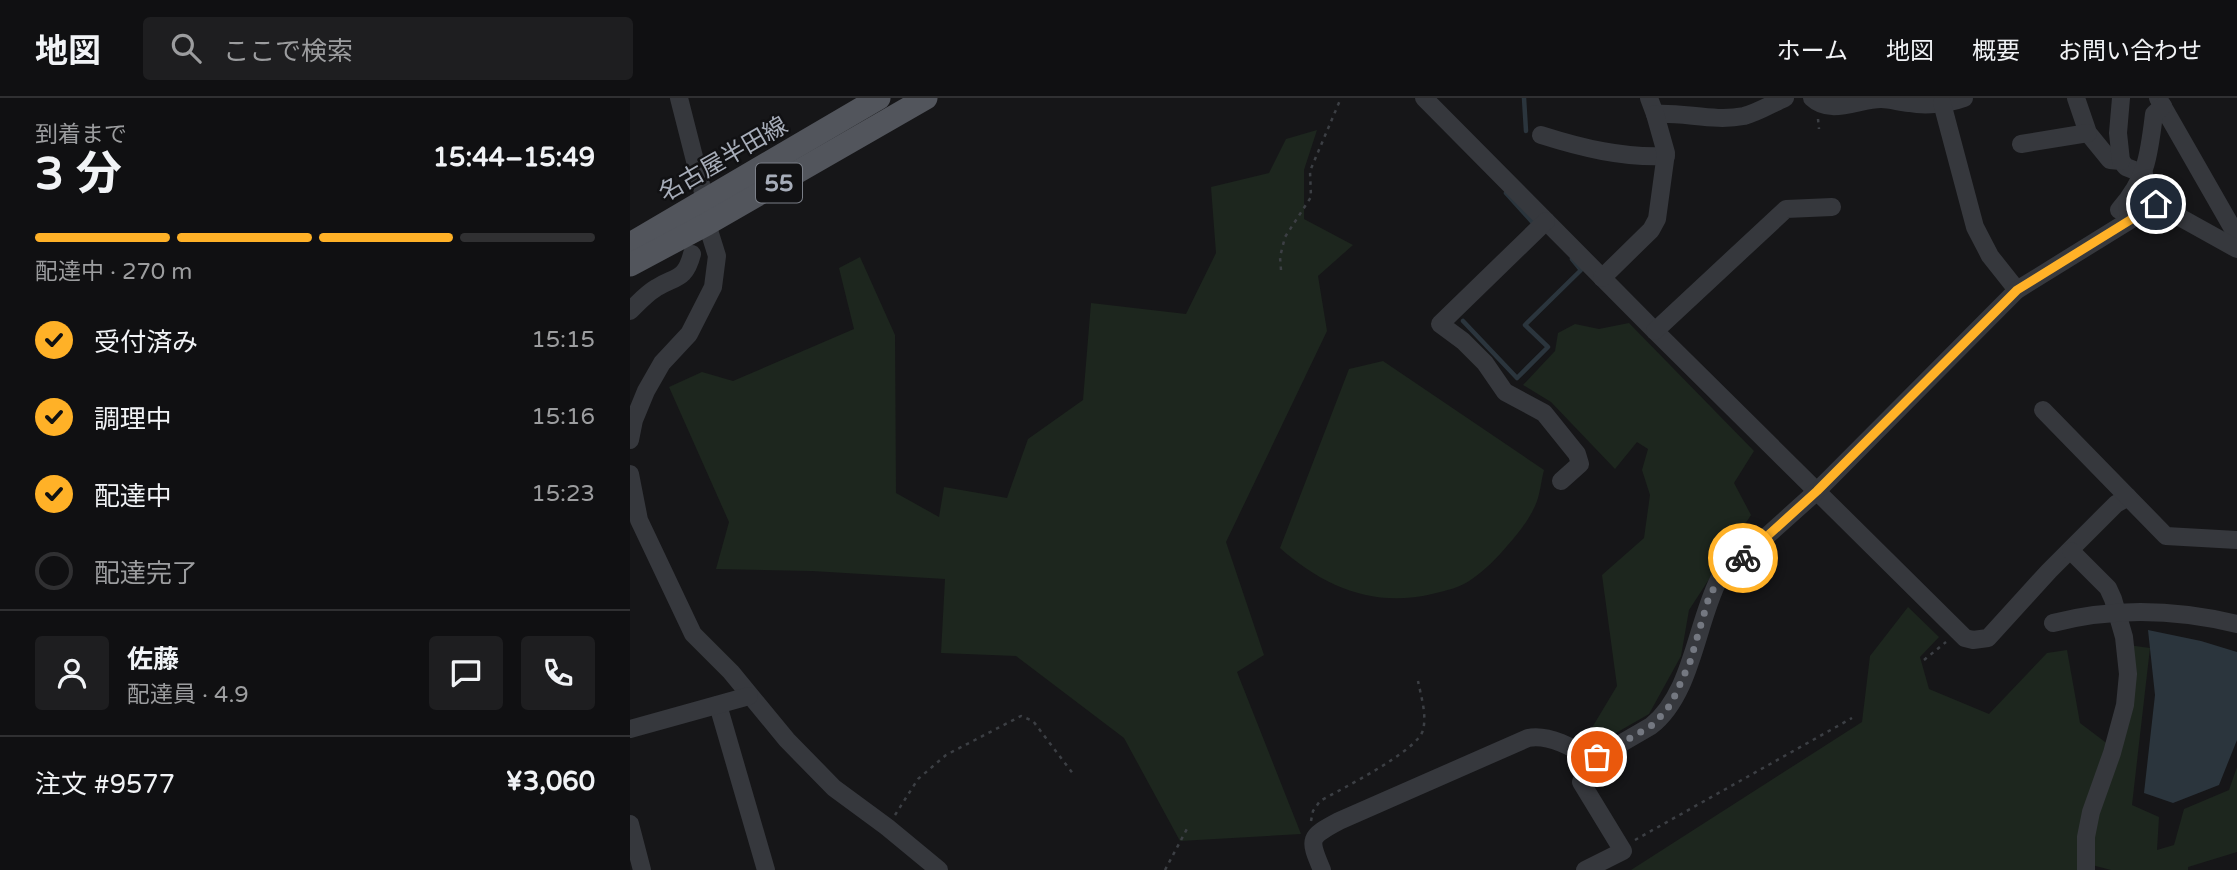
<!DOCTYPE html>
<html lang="ja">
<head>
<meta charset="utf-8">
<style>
  :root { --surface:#101012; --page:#1e1e20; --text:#f1f3f6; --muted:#9c9d9f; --line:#303032; --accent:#ffb127 }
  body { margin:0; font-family:"Varela Round","Noto Sans JP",sans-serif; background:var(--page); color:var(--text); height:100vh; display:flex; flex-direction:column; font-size:26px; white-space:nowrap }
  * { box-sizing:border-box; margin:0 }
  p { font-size:23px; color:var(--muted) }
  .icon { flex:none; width:38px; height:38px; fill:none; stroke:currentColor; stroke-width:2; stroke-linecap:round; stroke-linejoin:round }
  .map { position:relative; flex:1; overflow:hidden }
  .side { display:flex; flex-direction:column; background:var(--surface); width:630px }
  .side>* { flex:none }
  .pin { position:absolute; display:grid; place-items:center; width:60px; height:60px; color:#fff; margin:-30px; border:4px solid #fff; border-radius:50%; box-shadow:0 2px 7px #0007 }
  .courier { position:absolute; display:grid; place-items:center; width:70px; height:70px; margin:-35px; border:5px solid #ffb127; border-radius:50%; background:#fff; color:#222; box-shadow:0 2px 9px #0007 }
  .head em { font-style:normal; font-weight:700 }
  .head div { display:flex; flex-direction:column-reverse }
  .head { display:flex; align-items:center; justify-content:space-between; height:119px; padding:0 35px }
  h1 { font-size:46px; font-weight:700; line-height:52px }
  .bar { display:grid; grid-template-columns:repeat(4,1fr); gap:10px 7px; align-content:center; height:84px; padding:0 35px }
  .bar i { height:9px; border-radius:5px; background:var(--line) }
  .bar .active { background:var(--accent) }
  .bar p { grid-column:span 4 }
  .line { display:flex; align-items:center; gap:18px; padding:0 35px; border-top:2px solid var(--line) }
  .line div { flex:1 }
  .round { display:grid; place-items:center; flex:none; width:74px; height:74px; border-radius:7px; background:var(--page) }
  ol { padding:0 35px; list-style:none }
  li { display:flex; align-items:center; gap:21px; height:77px }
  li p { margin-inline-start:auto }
  li .icon { padding:7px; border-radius:50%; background:var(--accent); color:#111; stroke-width:4 }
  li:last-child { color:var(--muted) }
  li i { width:38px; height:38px; border:4px solid var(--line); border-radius:50% }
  header { display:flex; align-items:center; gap:42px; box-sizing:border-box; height:98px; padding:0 35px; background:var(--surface); border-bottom:2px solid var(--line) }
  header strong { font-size:33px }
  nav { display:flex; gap:38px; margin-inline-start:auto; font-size:24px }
  .search { width:490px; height:63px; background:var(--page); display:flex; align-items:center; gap:18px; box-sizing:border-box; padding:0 24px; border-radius:7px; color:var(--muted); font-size:26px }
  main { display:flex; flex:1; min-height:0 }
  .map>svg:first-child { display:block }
  .green { fill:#1d261e }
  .water { fill:#2b353d }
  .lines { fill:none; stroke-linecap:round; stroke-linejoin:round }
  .stream { stroke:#2b353d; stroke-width:4.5 }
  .path { stroke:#3c3f44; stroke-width:2.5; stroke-dasharray:3.5 5; stroke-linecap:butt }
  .minor { stroke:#36383d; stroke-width:18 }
  .major { stroke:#52555c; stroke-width:23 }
  .done { stroke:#747881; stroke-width:7; stroke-dasharray:0 12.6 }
  .route { stroke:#ffb127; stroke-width:9 }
  .labels { text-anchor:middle; stroke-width:5; stroke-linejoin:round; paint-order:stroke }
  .shield { fill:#111113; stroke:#7a7e87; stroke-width:2 }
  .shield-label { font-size:23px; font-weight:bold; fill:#a7adb9 }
  .street-label { font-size:24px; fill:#a7adb9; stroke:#111113 }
</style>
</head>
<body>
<header>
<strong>地図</strong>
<div class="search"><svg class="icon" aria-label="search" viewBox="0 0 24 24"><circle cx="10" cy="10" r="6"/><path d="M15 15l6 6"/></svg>ここで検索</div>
<nav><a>ホーム</a><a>地図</a><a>概要</a><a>お問い合わせ</a></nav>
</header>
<main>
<section class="side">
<div class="head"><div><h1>3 分</h1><p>到着まで</p></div><em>15:44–15:49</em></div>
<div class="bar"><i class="active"></i><i class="active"></i><i class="active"></i><i></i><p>配達中 · 270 m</p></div>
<ol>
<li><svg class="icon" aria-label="check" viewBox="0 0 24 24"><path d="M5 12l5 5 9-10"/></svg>受付済み<p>15:15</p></li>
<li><svg class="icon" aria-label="check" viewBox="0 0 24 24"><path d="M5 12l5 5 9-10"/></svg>調理中<p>15:16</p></li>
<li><svg class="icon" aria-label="check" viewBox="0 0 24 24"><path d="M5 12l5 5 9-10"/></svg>配達中<p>15:23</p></li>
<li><i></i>配達完了</li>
</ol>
<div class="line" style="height:126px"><a class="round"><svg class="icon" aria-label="person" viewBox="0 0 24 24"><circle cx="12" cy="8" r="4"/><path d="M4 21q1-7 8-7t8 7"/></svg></a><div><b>佐藤</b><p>配達員 · 4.9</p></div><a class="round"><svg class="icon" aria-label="chat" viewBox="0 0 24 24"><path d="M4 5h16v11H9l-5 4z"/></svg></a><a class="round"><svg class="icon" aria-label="phone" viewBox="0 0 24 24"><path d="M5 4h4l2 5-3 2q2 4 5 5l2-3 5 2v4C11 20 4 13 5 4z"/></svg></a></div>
<div class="line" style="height:91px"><div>注文 #9577</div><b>¥3,060</b></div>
</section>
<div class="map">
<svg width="1607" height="772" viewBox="0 0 1607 772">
  <rect width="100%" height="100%" fill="#161618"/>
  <g class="green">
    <polygon points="687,32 674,72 674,121 723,147 688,178 697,233 596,444 634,557 607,574 671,736 550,743 494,640 386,558 311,555 315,481 182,473 86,471 99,424 39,289 72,274 103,283 224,231 209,170 230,159 265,237 266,395 309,419 314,389 377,400 398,341 453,302 461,205 556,216 586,155 581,89 639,75 656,41"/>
    <polygon points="999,225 1124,353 1104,385 1121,417 1059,512 1051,558 1019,616 965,647 960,633 987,588 972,477 1014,440 1020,397 1012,372 1018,351 1007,344 985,371 921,304 893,287 925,253 928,235 945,226 969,231"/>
    <path d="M753 263 914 372C911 383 910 398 905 408 898 423 888 436 877 448 867 460 855 472 842 481 832 489 815 493 802 496 744 510 694 489 650 450L719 271Z"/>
    <polygon points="1278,509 1309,539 1290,559 1299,591 1359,616 1417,555 1437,552 1450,625 1487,653 1498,547 1520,550 1502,707 1529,719 1527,752 1544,747 1554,711 1599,692 1607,669 1607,754 1558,769 1558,772 1481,772 1458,766 1454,772 1001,772 1232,624 1240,558"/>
  </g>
  <polygon class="water" points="1518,532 1571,543 1607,554 1607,642 1589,687 1543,705 1514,695 1525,597"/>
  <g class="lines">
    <g class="stream">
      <polyline points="894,0 896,33"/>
      <polyline points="876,95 904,126"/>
      <polyline points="833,223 887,280 918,249 895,227 951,172 942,161"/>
    </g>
    <g class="path">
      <polyline points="1188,21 1189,31"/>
      <polyline points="651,172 650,159 655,139 681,99 680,73 711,0"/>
      <polyline points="1294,562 1316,544"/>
      <polyline points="265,717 288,681 316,657 391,618 403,623 444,677"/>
      <path d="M681 723 683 713 690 703C711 691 788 653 793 632 797 617 791 598 788 583"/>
      <polyline points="1005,742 1222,620"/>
      <polyline points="535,772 558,729"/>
    </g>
    <g class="minor">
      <polyline points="794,0 1025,233 1335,540 1343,542 1358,540 1419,473 1486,406 1498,399"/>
      <path d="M1019 0 1025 16C1054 14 1084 24 1114 18 1129 14 1141 6 1155 0"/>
      <path d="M1182 0C1201 18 1229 1 1251 1 1260 1 1269 4 1279 5 1296 8 1317 6 1334 0"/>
      <polyline points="1446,0 1458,35 1480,62 1491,63 1496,69 1514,76"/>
      <polyline points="1528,0 1607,138"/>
      <polyline points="1312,5 1345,129 1360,158 1387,192"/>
      <path d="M911 37C952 50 993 60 1036 58"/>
      <polyline points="1391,46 1458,35"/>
      <polyline points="1491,63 1488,35 1491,0"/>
      <polyline points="1508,89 1526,106 1607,151"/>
      <path d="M1489 112C1517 80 1519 57 1524 16L1533 8"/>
      <polyline points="916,123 810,226 833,243 855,265 875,294 914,315 947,356 950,366 931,383"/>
      <polyline points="972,180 1021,132 1027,121 1036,55 1025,16"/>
      <path d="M0 213C8 205 16 196 26 190 45 178 55 183 62 156"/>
      <polyline points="1025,233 1156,111 1202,109"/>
      <polyline points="1413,312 1536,438 1607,442"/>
      <polyline points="0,342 4,322 16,293 32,265 59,236 83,189 87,158 77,126 75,102 49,0"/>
      <polyline points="0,376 9,422 63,536 101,574 157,642 204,690 257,729 309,772"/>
      <polyline points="1441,453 1478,490 1483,501 1494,539 1498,576 1495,607 1482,655 1461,714 1456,739 1456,772"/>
      <path d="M1423 525C1485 509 1545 511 1607 526"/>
      <polyline points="88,607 136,772"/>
      <polyline points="0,631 119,598"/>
      <polyline points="0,726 12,772"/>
      <path d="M692 772C678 740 679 739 709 723L898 640C916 636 948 649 959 664"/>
      <path d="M955 772 993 753 951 684 959 664 1021 628C1062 596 1066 526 1089 481L1187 393 1387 192 1526 106"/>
    </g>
    <g class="major">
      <polyline points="0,146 249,0"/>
      <polyline points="0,167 77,126 296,0"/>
    </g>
  </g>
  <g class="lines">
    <polyline class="done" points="967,659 1021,628 1035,614 1042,604 1060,564 1079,499 1089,481 1113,460"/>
    <polyline class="route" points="1113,460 1187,393 1387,192 1526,106"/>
  </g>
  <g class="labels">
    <rect class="shield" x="126" y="65.5" width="46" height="39" rx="5"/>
    <g class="shield-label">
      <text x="149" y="93">55</text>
    </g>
    <g class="street-label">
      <text transform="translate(93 61) rotate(-30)" y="8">名古屋半田線</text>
    </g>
  </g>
</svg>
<div class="pin" style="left:967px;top:659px;background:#ea580c"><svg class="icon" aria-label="bag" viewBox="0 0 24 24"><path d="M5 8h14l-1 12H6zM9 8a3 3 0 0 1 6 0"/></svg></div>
<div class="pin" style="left:1526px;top:106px;background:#1f2937"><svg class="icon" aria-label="home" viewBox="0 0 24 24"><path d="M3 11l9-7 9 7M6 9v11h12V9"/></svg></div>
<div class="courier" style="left:1113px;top:460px"><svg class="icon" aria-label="bike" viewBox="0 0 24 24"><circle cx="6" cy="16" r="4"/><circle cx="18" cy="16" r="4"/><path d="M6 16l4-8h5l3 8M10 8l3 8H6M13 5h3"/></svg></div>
</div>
</main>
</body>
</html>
